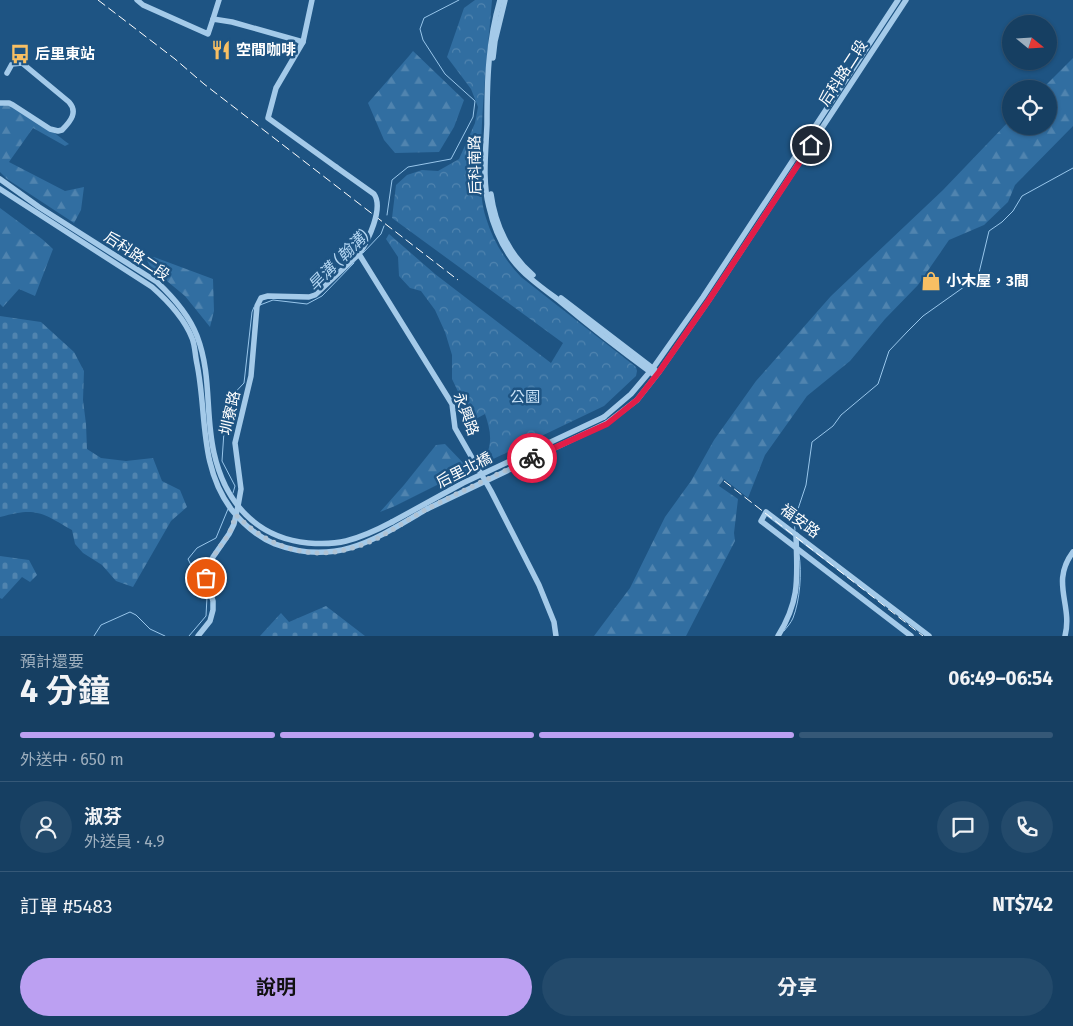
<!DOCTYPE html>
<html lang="zh-TW">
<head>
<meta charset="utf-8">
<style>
  :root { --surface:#163f62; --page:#234a6b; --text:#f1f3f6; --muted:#9eafbe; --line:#355877; --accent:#bca0f2 }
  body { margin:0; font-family:"Fira Sans","Noto Sans TC",sans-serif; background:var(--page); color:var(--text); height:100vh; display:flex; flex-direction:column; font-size:19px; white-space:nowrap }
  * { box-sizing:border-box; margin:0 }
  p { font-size:16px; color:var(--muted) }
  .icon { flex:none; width:28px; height:28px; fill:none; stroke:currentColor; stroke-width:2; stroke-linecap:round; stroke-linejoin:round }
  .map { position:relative; height:636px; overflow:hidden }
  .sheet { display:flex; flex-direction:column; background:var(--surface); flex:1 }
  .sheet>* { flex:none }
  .needle { width:32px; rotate:108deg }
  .buttons { position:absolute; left:1002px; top:15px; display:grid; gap:10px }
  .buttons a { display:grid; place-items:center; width:55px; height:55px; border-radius:50%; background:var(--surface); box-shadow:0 1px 4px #0004,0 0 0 1px var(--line); font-size:25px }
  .pin { position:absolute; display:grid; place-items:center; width:42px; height:42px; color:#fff; margin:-21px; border:2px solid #fff; border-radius:50%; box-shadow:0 1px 5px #0007 }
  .courier { position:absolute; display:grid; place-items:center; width:50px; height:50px; margin:-25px; border:4px solid #e11d48; border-radius:50%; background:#fff; color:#222; box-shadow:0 1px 6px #0007 }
  .head em { font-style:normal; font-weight:700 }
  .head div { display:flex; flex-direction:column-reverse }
  .head { display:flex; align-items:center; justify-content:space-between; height:85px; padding:0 20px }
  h1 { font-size:32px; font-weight:700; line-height:38px }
  .bar { display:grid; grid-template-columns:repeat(4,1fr); gap:8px 5px; align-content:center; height:60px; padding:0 20px }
  .bar i { height:6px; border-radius:4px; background:var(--line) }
  .bar .selected { background:var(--accent) }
  .bar p { grid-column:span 4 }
  .line { display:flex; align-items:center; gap:12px; padding:0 20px; border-top:1px solid var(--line) }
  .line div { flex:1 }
  .round { display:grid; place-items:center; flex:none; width:52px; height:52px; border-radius:26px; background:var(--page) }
  .action { display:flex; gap:10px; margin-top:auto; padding:10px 20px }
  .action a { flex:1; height:58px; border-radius:30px; background:var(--accent); color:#111; font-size:20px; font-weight:700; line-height:58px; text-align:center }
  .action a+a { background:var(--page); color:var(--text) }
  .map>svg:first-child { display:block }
  .forest { fill:url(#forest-firs) }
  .cemetery { fill:url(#cemetery-stones) }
  .park { fill:url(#park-crowns) }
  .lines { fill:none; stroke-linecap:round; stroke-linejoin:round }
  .stream { stroke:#98c6eb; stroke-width:1 }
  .minor { stroke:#a4cae9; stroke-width:5.5 }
  .rail { stroke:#fff; stroke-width:1; stroke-dasharray:9 4; stroke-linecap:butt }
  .minor-bridge { stroke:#a4cae9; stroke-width:5.5 }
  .done { stroke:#b0c3d4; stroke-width:5; stroke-dasharray:0 9 }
  .route { stroke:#e11d48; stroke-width:6 }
  .labels { text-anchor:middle; stroke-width:5; stroke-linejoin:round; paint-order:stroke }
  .poi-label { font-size:15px; font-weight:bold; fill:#fff; stroke:#1e5483; text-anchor:start }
  .street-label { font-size:15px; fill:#fff; stroke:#1e5483 }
  .park-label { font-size:15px; fill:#c9e2f7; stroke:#1e5483 }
  .water-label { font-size:16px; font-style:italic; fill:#b0d4f1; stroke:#1e5483 }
</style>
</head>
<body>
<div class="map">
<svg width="1073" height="636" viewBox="0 0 1073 636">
  <defs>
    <pattern id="forest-firs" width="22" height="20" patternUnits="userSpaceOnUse" patternTransform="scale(1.25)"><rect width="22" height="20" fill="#316ea1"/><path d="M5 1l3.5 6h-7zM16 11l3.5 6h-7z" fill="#5084af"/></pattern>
    <pattern id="cemetery-stones" width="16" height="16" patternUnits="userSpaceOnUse" patternTransform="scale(1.25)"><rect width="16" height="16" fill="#316ea1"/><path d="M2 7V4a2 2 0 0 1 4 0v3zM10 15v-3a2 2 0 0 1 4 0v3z" fill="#5084af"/></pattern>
    <pattern id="park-crowns" width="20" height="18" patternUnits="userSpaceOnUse" patternTransform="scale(1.25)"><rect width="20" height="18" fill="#316ea1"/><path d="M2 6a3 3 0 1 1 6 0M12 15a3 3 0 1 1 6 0" fill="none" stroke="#5084af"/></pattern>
  </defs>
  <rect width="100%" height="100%" fill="#1e5483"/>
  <g class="forest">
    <polygon points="413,51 464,100 454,127 439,152 395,153 384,140 368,103 409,56"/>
    <polygon points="1073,58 1073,126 1015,185 1008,202 984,225 949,240 918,285 885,319 850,361 807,396 765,455 748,498 724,479 719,486 738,499 734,533 735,541 686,636 594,636 630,588 665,517 691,481 714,440 756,381 831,296 943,190 1011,119 1011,126 1049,126 1049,89 1042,89"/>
    <path d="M0 103C27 108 47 128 69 144L65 146 33 128 9 162 65 191 84 187 81 210 74 223 7 179 0 172Z"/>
    <polygon points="0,208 42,239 53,249 35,296 19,289 3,307 0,304"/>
    <polygon points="154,257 213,279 214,311 210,327 185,296 150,267 146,258"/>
    <polygon points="445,444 469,469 395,506 380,512 404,485 436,445"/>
  </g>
  <g class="cemetery">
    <path d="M0 316 41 322 74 352 84 371 83 400 86 424 87 449 101 458 126 461 153 458 162 481 180 490 187 507 171 521 133 587 116 581 102 565 83 553 75 544 72 530C41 512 36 507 0 517Z"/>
    <polygon points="0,556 29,560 37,575 30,582 22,577 2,599 0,598"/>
    <polygon points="326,606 365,636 260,636 281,613 289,622"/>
  </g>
  <path class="park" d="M475 0H492C488 50 482 100 481 150 481 173 479 196 486 218 493 241 505 260 521 277L636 367 637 371 636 376 604 406 489 461 486 456C493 441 490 429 485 414L472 421 452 379V355L445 332 435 310 421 291 410 288 399 276 398 257 386 239 389 234 435 274 551 363 563 343 392 218 396 185 407 175 422 170 438 171 459 159 475 123 478 107 471 89 447 57 464 8Z"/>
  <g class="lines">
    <g class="stream">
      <polyline points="387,215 392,180 408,167 451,159 473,117 475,101 445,74 423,40 420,29 424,18 459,0"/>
      <polyline points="363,253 381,234 384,226"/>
      <polyline points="260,305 273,300 307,304 322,296 354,263"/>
      <polyline points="233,493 235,486 222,461 226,402 244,383 252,312 254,307"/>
      <polyline points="795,530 794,521 806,485 812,442 833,426 841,415 878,384 889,351 907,332 923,316 978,277 989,231 1002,222 1013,211 1022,196 1073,168"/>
      <path d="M784 631C787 627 791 623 793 618 800 600 802 573 799 554"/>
      <polyline points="94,636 101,625 130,612 136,615 150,629 165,636"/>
      <polyline points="189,636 206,616 207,597 188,559 197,548 216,538 228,509"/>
    </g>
    <g class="minor">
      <polyline points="137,0 143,5 208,34 213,19 232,22 303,42 276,88 268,118 336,167"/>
      <path d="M500 0C488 41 487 82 487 124 486 151 482 181 489 207 493 225 501 244 512 259 524 275 541 287 557 299 588 325 620 350 653 374"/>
      <polyline points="213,19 219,0"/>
      <polyline points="303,42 312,0"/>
      <polyline points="493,58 495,41 505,0"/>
      <path d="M0 103H9L13 105 50 129 58 131 62 130C71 121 78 112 69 102L22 63 12 64 7 73"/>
      <path d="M0 179 39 207 157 282C173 297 189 315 197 336 212 375 205 414 214 453 225 502 256 538 308 543 321 544 334 544 346 541 362 537 377 530 392 522"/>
      <path d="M0 189 152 287C168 301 184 318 192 338 195 345 195 355 197 364 207 413 199 466 231 509 243 524 258 537 275 544 336 567 376 539 427 509"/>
      <path d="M491 194C495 224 509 255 533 275"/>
      <polyline points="561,298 655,370"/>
      <polyline points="604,417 631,394 653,368 703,297 898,0"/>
      <polyline points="607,423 637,400 659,372 709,300 906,0"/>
      <polyline points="198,636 210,621 213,610 213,601 206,578 213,557 229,534 234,524 238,506 241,489 235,443 251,376 257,306 261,298 268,296 309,297 315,295 359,254 452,404 455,428 491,491 539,585 554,622 556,636"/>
      <path d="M778 636C801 599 797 576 796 535"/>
      <polyline points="911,636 761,521 766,512 929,636"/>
      <path d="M1065 636C1073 604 1050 583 1073 552"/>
    </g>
    <g class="rail">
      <polyline points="98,0 175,59 204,84 458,280"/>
      <polyline points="724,481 923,636"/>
    </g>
    <g class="minor-bridge">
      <path d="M336 167 374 194C384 208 368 241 359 254"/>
      <polyline points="427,509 607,423"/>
      <polyline points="392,522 463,483 604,417"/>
    </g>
  </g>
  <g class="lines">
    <path class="done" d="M206 578 213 557 229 534 236 515C277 555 324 564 376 539 394 530 411 517 429 508 463 490 498 474 532 458"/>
    <polyline class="route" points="532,458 607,424 637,400 659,372 709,300 811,145"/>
  </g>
  <defs>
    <symbol id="restaurant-bare" viewBox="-9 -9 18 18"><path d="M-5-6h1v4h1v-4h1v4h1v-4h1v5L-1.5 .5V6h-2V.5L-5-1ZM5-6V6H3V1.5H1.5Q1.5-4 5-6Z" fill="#f8bf63" stroke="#1e5483" stroke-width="2.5" paint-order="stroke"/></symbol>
    <symbol id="bus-bare" viewBox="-9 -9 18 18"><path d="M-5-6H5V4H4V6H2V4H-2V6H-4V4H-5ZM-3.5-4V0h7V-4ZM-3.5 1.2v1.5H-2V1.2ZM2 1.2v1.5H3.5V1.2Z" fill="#f8bf63" stroke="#1e5483" stroke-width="2.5" paint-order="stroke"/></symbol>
    <symbol id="shop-bare" viewBox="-9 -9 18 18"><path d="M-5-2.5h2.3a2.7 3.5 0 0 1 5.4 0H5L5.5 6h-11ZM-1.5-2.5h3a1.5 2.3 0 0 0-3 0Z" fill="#f8bf63" stroke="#1e5483" stroke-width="2.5" paint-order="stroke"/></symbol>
  </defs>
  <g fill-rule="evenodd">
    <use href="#restaurant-bare" x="207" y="36" width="28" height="28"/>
    <use href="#bus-bare" x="6" y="40" width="28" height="28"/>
    <use href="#shop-bare" x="917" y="267" width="28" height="28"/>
  </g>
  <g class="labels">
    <g class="poi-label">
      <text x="236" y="55">空間咖啡</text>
      <text x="35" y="59">后里東站</text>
      <text x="946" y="286">小木屋，3間</text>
    </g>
    <g class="street-label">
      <text transform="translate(843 73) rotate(-57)" y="5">后科路二段</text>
      <text transform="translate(475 165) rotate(-91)" y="5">后科南路</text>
      <text transform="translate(137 256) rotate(34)" y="5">后科路二段</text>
      <text transform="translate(230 413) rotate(-77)" y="5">圳寮路</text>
      <text transform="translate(466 414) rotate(69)" y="5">永興路</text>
      <text transform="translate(464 470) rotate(-27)" y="5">后里北橋</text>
      <text transform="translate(800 521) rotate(37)" y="5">福安路</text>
    </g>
    <g class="park-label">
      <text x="525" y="402">公園</text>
    </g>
    <g class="water-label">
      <text transform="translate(338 260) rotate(-45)" y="6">旱溝 (翰溝)</text>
    </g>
  </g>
</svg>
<div class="buttons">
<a><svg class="needle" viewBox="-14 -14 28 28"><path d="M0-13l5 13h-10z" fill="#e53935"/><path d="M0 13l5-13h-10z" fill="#9eafbe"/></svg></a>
<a><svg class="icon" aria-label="locate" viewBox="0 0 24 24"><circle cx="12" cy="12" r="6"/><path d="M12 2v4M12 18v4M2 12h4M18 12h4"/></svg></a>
</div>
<div class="pin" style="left:206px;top:578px;background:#ea580c"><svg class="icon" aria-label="bag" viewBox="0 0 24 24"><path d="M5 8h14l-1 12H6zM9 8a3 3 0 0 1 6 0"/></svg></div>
<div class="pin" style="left:811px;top:145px;background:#1f2937"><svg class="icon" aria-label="home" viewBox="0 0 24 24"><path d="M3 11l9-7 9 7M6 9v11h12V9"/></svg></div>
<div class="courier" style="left:532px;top:458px"><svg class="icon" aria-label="bike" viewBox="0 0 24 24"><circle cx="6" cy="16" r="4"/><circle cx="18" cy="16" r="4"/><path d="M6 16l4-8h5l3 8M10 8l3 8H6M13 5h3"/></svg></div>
</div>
<section class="sheet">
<div class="head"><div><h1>4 分鐘</h1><p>預計還要</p></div><em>06:49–06:54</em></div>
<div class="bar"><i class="selected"></i><i class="selected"></i><i class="selected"></i><i></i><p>外送中 · 650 m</p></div>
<div class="line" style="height:90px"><a class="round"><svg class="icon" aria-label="person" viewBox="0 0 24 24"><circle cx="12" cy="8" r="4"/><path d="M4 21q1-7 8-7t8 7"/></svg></a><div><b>淑芬</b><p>外送員 · 4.9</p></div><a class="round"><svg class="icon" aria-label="chat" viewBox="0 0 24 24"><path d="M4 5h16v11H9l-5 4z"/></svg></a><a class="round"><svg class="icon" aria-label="phone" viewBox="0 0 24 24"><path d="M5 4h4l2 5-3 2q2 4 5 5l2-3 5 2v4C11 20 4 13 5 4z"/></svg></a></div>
<div class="line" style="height:65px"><div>訂單 #5483</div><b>NT$742</b></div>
<div class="action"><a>說明</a><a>分享</a></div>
</section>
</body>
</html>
